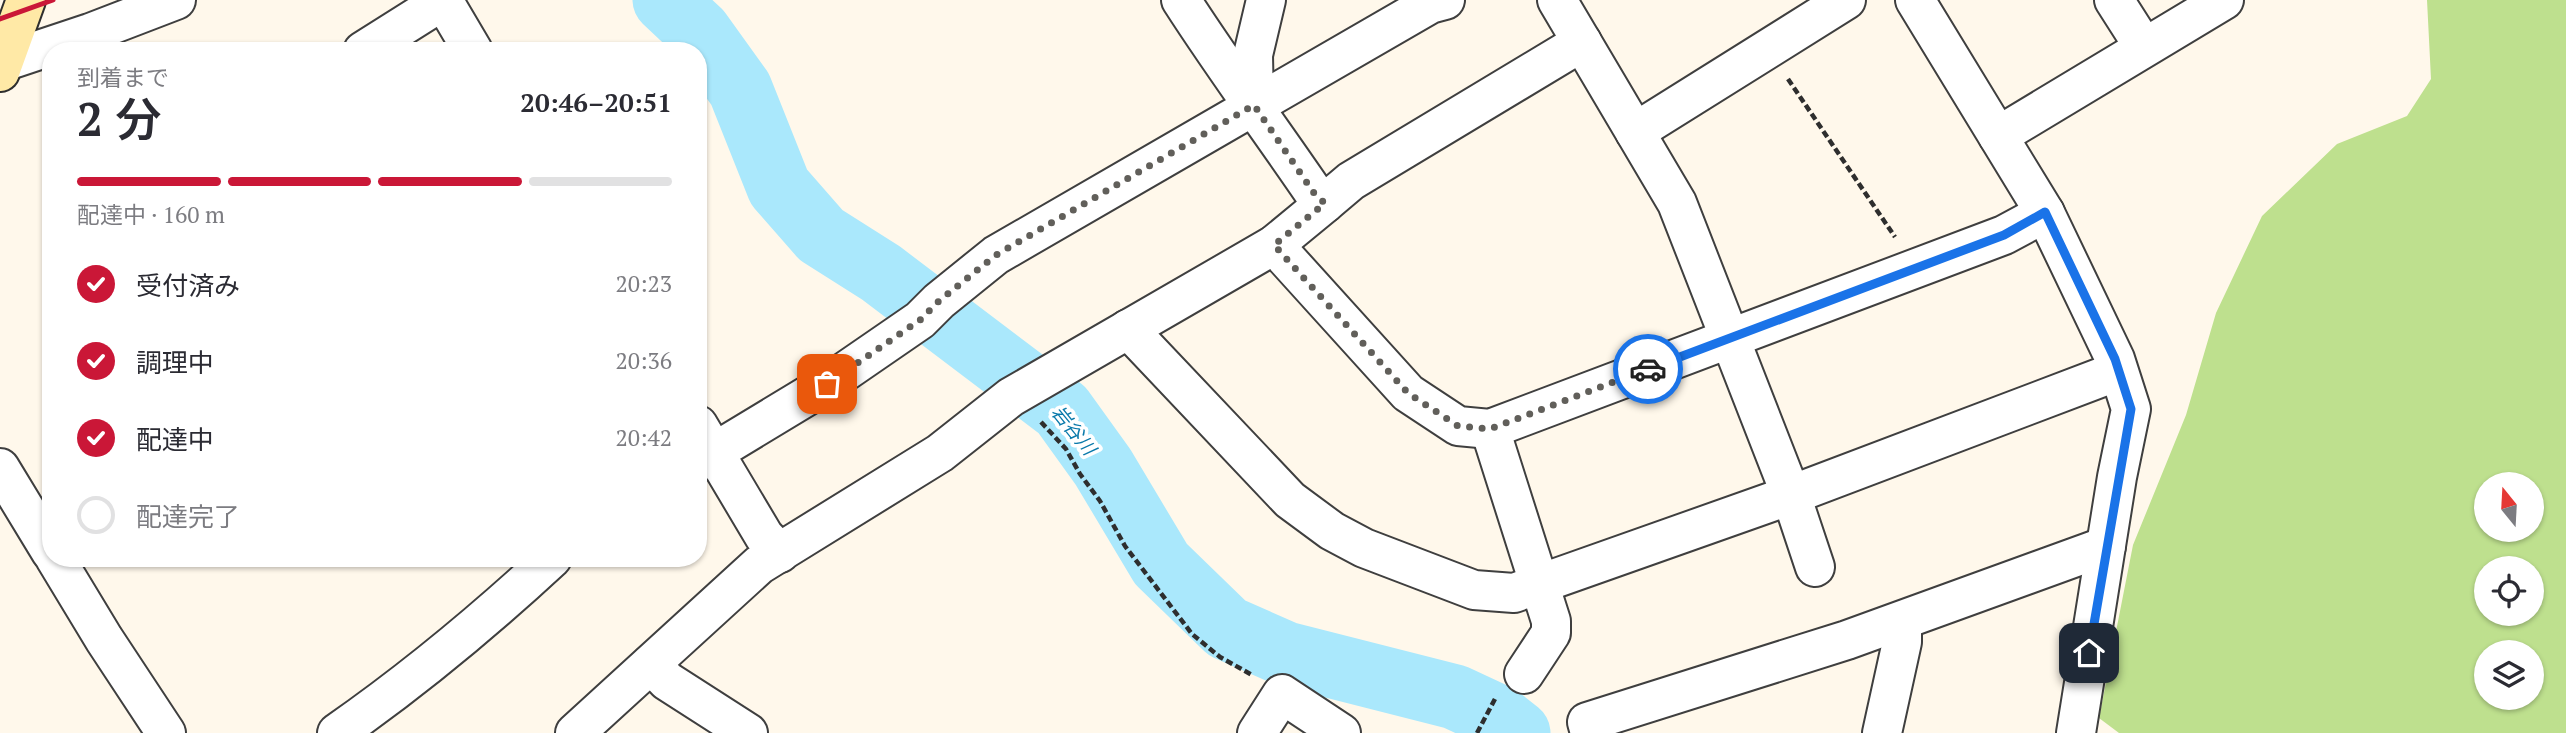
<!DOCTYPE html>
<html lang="ja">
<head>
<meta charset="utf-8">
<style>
  :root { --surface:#fff; --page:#f2f2f3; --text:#2b2b33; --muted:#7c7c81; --line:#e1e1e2; --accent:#ca1737 }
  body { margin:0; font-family:"PT Serif","Noto Sans JP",serif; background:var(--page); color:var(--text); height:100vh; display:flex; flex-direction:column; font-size:26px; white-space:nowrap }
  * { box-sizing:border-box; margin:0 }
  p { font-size:23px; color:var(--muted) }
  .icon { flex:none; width:38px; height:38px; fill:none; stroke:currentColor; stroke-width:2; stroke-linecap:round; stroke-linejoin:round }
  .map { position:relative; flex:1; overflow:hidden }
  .drawer { position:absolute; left:42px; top:42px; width:665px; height:525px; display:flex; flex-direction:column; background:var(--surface); border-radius:28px; box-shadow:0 2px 5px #0004 }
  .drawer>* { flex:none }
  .needle { width:46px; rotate:342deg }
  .controls { position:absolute; left:2474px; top:472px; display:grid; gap:14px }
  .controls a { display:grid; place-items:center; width:70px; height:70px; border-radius:50%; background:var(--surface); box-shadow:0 2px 5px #0004; font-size:35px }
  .pin { position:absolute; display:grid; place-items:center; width:60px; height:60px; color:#fff; margin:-30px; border-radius:14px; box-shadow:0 4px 10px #0006 }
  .courier { position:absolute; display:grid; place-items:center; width:70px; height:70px; margin:-35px; border:5px solid #1a73e8; border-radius:50%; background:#fff; color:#222; box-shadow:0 2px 9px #0007 }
  .head em { font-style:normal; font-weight:600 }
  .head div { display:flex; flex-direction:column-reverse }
  .head { display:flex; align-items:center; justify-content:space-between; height:119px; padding:0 35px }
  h1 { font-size:46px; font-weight:600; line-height:52px }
  .bar { display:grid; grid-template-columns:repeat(4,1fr); gap:10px 7px; align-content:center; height:84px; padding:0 35px }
  .bar i { height:9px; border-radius:5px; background:var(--line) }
  .bar .active { background:var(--accent) }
  .bar p { grid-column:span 4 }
  ol { padding:0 35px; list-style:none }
  li { display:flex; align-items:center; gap:21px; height:77px }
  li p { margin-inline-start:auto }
  li .icon { padding:7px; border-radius:50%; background:var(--accent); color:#fff; stroke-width:4 }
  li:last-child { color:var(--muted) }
  li i { width:38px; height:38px; border:4px solid var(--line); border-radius:50% }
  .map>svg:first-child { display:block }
  .forest { fill:#bee08e; fill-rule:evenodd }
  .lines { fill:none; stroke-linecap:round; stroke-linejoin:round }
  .river { stroke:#aae8fc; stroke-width:65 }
  .street-casing { stroke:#3f3f3f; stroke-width:42 }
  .secondary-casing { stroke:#2e2e2e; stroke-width:42 }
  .path { stroke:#2e2e2e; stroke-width:4.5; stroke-dasharray:7 3.5; stroke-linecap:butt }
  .street { stroke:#fff; stroke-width:38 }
  .secondary { stroke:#ffe9a6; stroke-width:38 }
  .rail { stroke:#ca1737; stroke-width:5 }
  .done { stroke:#615f5a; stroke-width:7; stroke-dasharray:0 12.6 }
  .route { stroke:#1a73e8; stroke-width:9 }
  .labels { text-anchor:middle; stroke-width:7; stroke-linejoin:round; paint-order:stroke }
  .water-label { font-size:19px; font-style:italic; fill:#0979aa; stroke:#fff }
</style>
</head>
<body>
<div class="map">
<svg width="2566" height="733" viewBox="0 0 2566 733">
  <rect width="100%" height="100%" fill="#fff8eb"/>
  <path class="forest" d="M2427 0H2566V733H2119L2099 718 2133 545 2186 415 2216 313 2262 216 2337 144 2407 116 2431 79ZM2487 485H2532V530H2487ZM2487 569H2532V614H2487ZM2487 653H2532V698H2487Z"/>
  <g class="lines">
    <polyline class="river" points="665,0 699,32 740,89 779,187 821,235 881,273 1062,410 1103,467 1161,564 1227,628 1286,654 1455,697 1498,717 1518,733"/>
    <defs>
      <g id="street">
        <polyline points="443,0 473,51"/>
        <polyline points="1557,0 1677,203 1791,495 1815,567"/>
        <polyline points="1915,0 2045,213 2115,359 2131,409 2117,477 2076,733"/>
        <polyline points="2114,0 2144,47"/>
        <polyline points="363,51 444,0"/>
        <polyline points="0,63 90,33 176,0"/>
        <polyline points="1254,105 1253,55 1266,0"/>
        <polyline points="1635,132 1846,0"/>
        <polyline points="1998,136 2224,0"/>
        <polyline points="1325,203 1351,181 1582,42"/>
        <polyline points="1274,245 1408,393 1458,426 1490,429 2004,235 2045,213"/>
        <polyline points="1128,329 1290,500 1332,531 1364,548 1474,590 1514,593 1791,495 2118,371"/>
        <polyline points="698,425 764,536 780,553"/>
        <polyline points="1490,429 1551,621 1551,633 1524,674"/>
        <polyline points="698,462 827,384 920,320 939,301 996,255 1430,4 1445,0"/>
        <polyline points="0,468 51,552"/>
        <polyline points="55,558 104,639 166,733"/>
        <polyline points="651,664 667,681 748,733"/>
        <path d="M337 733C413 680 484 621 552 558"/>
        <path d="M575 733 759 565 940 453 1011 397 1274 245 1325 203 1316 196C1271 130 1224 67 1181 0"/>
        <polyline points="1257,733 1282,694 1341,733"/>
        <polyline points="1590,733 1587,722 1847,640 2106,546"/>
        <polyline points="1882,733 1902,642 1902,621"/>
      </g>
      <polyline id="secondary" points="0,72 26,0"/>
    </defs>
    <use href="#street" class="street-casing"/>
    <use href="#secondary" class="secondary-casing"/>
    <g class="path">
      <polyline points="1788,79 1895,237"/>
      <polyline points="1041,422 1066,449 1080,474 1100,501 1125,546 1192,634 1220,657 1252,675"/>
      <polyline points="1477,733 1496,697"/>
    </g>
    <use href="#street" class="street"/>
    <use href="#secondary" class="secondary"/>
    <polyline class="rail" points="0,19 53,0"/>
  </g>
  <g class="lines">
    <polyline class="done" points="827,384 920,320 939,301 996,255 1254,105 1316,196 1325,203 1274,245 1408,393 1458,426 1490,429 1648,369"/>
    <polyline class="route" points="1648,369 2004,235 2045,212 2115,359 2131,409 2089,653"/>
  </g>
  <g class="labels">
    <g class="water-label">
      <text transform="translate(1074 430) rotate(51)" y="7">岩谷川</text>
    </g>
  </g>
</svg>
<div class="controls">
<a><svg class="needle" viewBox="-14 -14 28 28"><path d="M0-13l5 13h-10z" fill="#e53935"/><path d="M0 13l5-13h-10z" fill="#7c7c81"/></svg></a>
<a><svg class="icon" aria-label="locate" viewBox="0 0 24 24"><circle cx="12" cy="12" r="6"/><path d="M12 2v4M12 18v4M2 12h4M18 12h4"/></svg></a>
<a><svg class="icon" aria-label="layers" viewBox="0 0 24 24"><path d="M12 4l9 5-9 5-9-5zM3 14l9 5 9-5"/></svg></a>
</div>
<div class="pin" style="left:827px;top:384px;background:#ea580c"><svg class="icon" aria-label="bag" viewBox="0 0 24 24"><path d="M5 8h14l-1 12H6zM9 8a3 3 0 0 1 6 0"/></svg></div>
<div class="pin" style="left:2089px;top:653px;background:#1f2937"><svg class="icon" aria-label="home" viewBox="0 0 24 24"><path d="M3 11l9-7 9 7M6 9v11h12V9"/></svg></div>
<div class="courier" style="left:1648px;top:369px"><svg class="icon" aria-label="car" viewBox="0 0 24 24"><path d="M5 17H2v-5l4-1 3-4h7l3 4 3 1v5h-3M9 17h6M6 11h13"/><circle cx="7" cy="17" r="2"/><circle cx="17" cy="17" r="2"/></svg></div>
<section class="drawer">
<div class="head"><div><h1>2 分</h1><p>到着まで</p></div><em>20:46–20:51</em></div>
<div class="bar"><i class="active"></i><i class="active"></i><i class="active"></i><i></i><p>配達中 · 160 m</p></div>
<ol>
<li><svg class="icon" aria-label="check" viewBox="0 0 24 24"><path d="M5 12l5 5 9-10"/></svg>受付済み<p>20:23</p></li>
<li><svg class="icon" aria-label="check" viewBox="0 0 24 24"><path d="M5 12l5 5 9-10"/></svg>調理中<p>20:36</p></li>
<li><svg class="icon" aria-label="check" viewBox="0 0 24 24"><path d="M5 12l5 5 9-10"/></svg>配達中<p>20:42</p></li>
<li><i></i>配達完了</li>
</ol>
</section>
</div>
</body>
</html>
